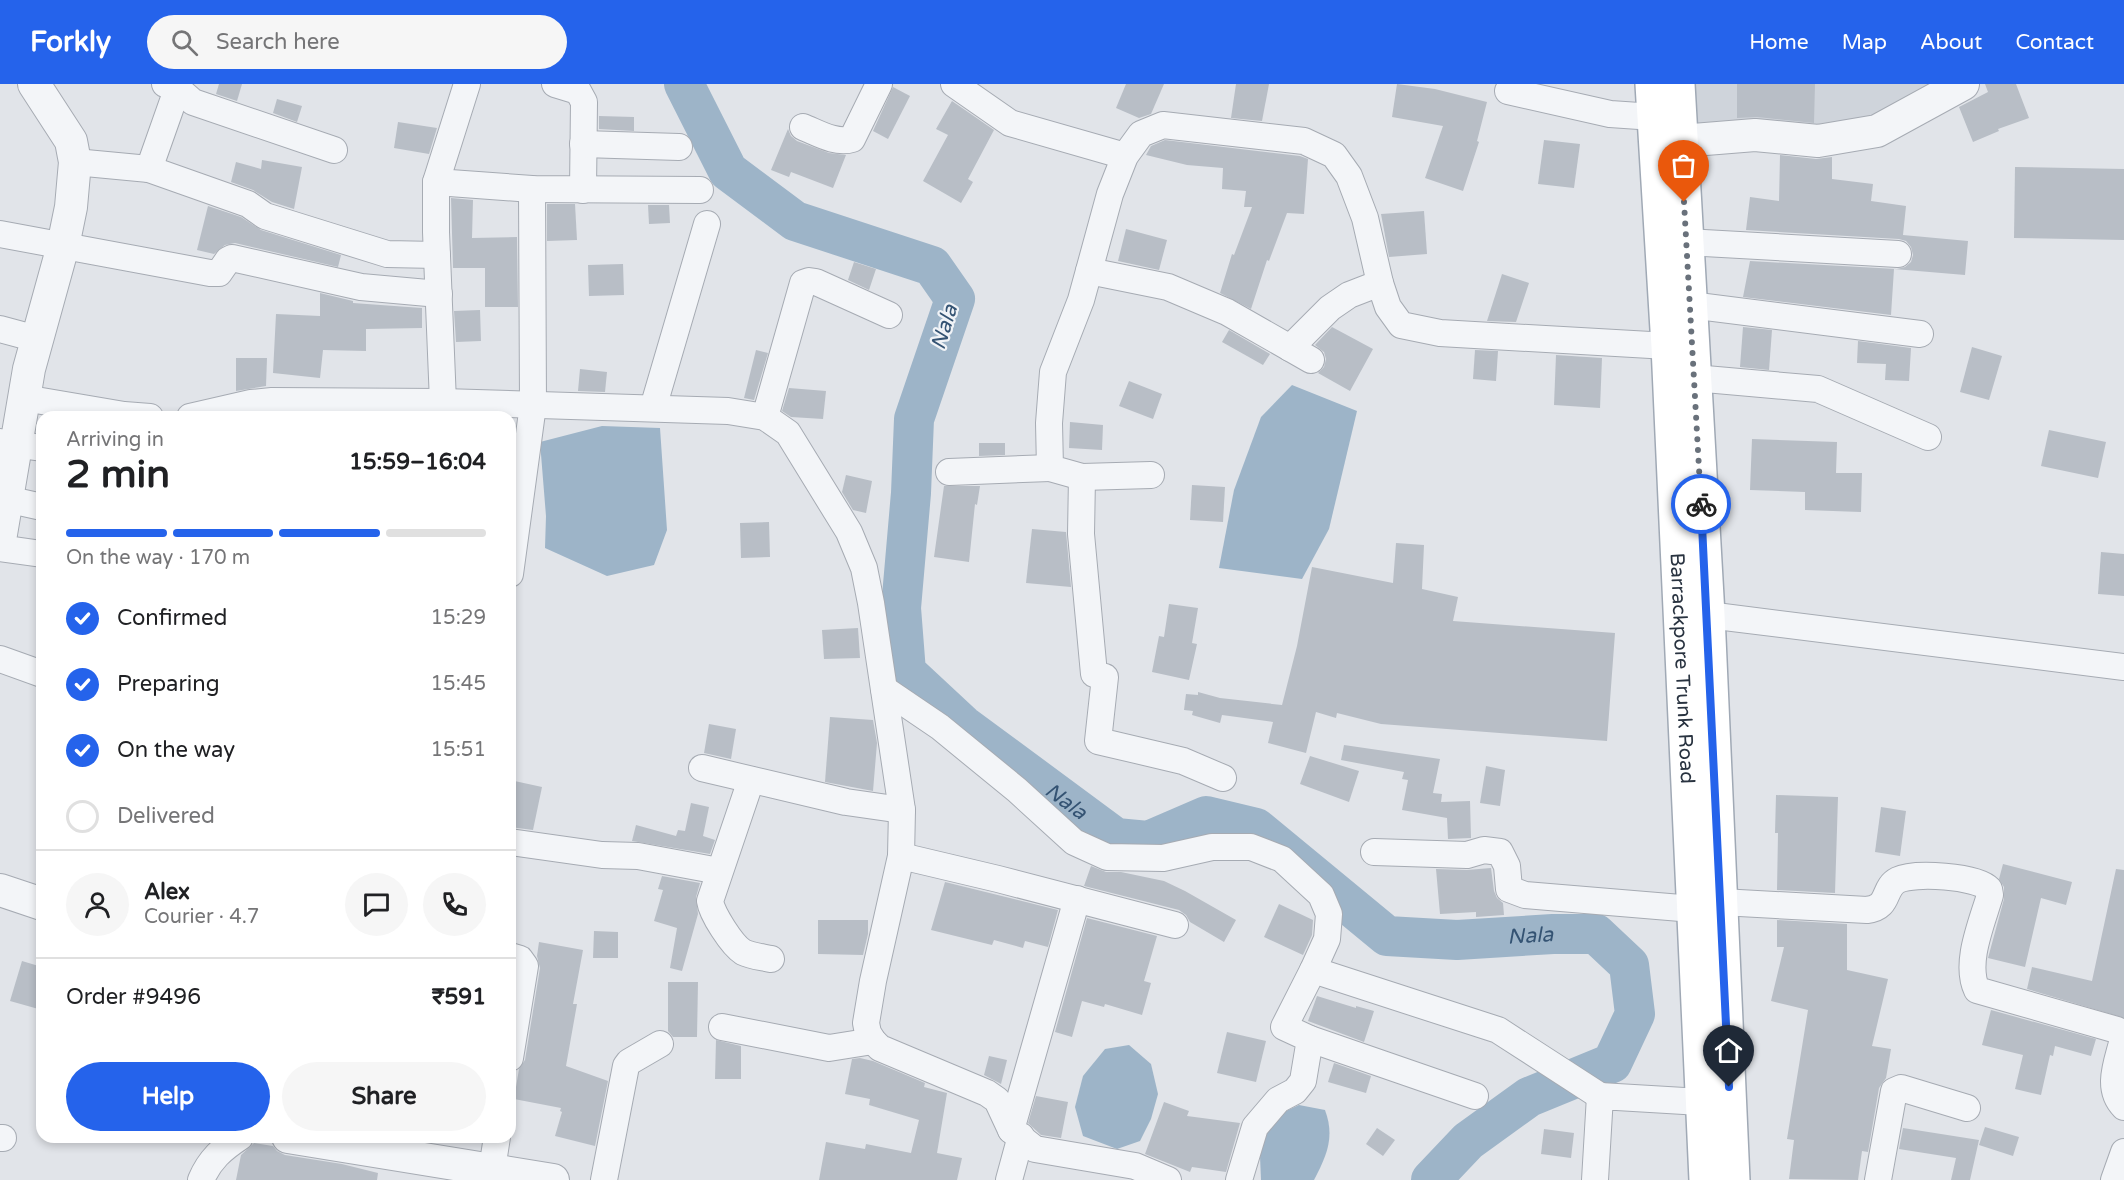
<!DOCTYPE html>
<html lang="en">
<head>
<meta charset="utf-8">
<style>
  :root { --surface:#fff; --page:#f6f6f6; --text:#202124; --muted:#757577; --line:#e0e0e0; --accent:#2563eb }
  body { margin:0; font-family:"Varela Round",sans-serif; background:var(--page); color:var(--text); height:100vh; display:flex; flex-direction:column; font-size:22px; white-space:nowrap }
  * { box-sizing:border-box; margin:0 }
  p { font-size:20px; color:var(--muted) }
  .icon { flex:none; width:33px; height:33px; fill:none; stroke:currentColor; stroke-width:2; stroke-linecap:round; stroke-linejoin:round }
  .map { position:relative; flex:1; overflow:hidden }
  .sheet { position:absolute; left:36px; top:327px; width:480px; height:732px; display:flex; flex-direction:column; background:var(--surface); border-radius:18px; box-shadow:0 3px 9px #0003 }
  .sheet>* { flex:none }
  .pin { position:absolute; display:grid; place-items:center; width:51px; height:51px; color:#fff; margin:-62px -26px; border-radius:50% 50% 50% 0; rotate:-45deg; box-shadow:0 0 6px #0007 }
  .pin .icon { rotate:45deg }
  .courier { position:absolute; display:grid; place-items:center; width:60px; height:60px; margin:-30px; border:4px solid #2563eb; border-radius:50%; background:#fff; color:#222; box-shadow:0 2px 8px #0007 }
  .overview em { font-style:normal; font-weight:800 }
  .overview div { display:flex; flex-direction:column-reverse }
  .overview { display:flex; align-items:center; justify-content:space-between; height:102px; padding:0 30px }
  h1 { font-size:39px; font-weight:800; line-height:45px }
  .bar { display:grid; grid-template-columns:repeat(4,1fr); gap:9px 6px; align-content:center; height:72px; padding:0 30px }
  .bar i { height:8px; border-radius:4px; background:var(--line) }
  .bar .active { background:var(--accent) }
  .bar p { grid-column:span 4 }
  .line { display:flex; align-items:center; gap:15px; padding:0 30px; border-top:2px solid var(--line) }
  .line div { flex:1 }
  .round { display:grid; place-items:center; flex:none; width:63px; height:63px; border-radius:32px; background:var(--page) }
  ol { padding:0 30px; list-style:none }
  li { display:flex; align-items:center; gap:18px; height:66px }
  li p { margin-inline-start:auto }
  li .icon { padding:6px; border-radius:50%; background:var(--accent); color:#fff; stroke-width:4 }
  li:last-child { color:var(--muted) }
  li i { width:33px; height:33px; border:3px solid var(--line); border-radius:50% }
  .action { display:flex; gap:12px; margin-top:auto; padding:12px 30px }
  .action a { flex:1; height:69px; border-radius:36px; background:var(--accent); color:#fff; font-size:24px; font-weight:800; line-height:69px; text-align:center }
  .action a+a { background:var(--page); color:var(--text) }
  header { display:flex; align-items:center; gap:36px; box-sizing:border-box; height:84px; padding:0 30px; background:var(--accent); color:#fff }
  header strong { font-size:28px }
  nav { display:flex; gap:33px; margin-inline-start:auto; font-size:21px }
  .search { width:420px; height:54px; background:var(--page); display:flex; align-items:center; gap:15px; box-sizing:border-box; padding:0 21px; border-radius:33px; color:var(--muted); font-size:22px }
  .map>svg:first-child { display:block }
  .built { fill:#cfd4db }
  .water { fill:#9db4c8 }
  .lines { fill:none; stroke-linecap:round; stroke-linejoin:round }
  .river { stroke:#9db4c8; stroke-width:40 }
  .building { fill:#b8bec6 }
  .minor-casing { stroke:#a6abb3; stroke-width:28 }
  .tertiary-casing { stroke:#a6abb3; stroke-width:34 }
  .primary-casing { stroke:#a0a9b5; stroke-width:36 }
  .minor { stroke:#f3f5f8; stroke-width:26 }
  .tertiary { stroke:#f3f5f8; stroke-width:32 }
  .primary { stroke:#fff; stroke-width:33 }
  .done { stroke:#69717b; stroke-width:6; stroke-dasharray:0 10.8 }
  .route { stroke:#2563eb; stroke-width:8 }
  .labels { text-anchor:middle; stroke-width:4.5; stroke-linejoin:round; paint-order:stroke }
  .street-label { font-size:20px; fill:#293340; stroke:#f0f3f7 }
  .water-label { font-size:21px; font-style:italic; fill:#345373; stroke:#f0f3f7 }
</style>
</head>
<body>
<header>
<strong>Forkly</strong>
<div class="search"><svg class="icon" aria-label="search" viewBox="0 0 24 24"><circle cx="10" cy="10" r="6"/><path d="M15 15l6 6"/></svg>Search here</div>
<nav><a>Home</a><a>Map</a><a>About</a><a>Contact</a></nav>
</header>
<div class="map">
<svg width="2124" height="1096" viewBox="0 0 2124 1096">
  <rect width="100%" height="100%" fill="#e1e4e9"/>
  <polygon class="built" points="1688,0 1948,0 1878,43 1690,46"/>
  <g class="water">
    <polygon points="1292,301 1357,327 1329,445 1302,495 1219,484 1234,406 1261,333"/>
    <polygon points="602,342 660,344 667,446 654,481 607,492 545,464 546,432 540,358"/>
    <polygon points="1129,961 1151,980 1158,1010 1151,1035 1140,1057 1117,1065 1083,1052 1075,1023 1083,992 1105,965"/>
    <path d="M1299 1021 1325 1026C1335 1053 1327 1071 1314 1096H1261L1260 1072 1267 1036Z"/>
  </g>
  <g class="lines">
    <path class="river" id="s1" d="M684 0 728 87 795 137 932 182 955 215 914 335 911 409 901 524 906 588 963 641 1116 754 1148 757 1206 732 1256 744 1387 852 1457 856 1553 850H1596L1629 881 1635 930 1612 979 1529 1013 1468 1057 1431 1096"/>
  </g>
  <g class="building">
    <polygon points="219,0 242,0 237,17 216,10"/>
    <polygon points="1126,0 1164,0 1151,30 1139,34 1116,24"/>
    <polygon points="1236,0 1269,0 1262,37 1231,34"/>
    <polygon points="1397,0 1435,5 1487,18 1477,57 1479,58 1463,107 1425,94 1443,42 1392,33"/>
    <polygon points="1737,0 1815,0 1814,39 1757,33 1737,34"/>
    <polygon points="1985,0 2016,0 2029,34 1998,45 1999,47 1973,58 1959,23 1988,8"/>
    <polygon points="893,3 910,12 888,55 873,47"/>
    <polygon points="277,15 302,22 297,38 273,29"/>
    <polygon points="952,17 994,46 968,95 973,98 961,119 923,97 948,51 936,45"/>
    <polygon points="599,32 634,33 634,47 599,45"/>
    <polygon points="398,38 437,44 429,70 394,64"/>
    <polygon points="788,45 791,52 797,57 829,69 846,71 833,104 791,88 789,93 771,86"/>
    <polygon points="1165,56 1300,72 1308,75 1304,130 1287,129 1269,177 1267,176 1251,225 1220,209 1232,170 1234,171 1252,123 1244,123 1246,107 1222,105 1223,84 1187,81 1146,71 1151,62"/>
    <polygon points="1544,56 1580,60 1574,104 1538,100"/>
    <polygon points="1780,71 1816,75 1832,73 1832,95 1873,100 1871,117 1906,122 1903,151 1968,157 1965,191 1894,185 1891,231 1743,213 1750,177 1897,185 1905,183 1911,178 1913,171 1911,163 1906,157 1899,155 1746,146 1750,113 1779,117"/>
    <polygon points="262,76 302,83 294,125 272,118 253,106 231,98 236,78 261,85"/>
    <polygon points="2015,83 2124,85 2124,156 2014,154"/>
    <polygon points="451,114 473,116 472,154 517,153 518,223 485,223 485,184 453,184"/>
    <polygon points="547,120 575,120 577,156 547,157"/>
    <polygon points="648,121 669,121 670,139 649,140"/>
    <polygon points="208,122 241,133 261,146 341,171 338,183 235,159 225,161 214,170 197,166"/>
    <polygon points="1424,127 1427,170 1389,173 1381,130"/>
    <polygon points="1126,145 1167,156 1159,186 1118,177"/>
    <polygon points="854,178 876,185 869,206 848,196"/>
    <polygon points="623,180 624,211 589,212 588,181"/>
    <polygon points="1502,190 1529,199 1516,238 1487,237"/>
    <polygon points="320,209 353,217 353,219 422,224 422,244 366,245 366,267 323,266 320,294 273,289 276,230 320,232"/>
    <polygon points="480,226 481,257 456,258 454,227"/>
    <polygon points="1332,243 1373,265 1350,307 1318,289 1324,283 1326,275 1324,268 1315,261"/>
    <polygon points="1743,243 1772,246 1769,286 1740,283"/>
    <polygon points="1229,246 1270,270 1263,281 1222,258"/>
    <polygon points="1858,257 1911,264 1909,297 1885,296 1886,280 1857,279"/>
    <polygon points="1972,263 2002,272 1989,316 1960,308"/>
    <polygon points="756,266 768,269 754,316 744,314"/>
    <polygon points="1475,266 1498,267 1496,297 1473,295"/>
    <polygon points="1556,271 1602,274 1600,324 1554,321"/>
    <polygon points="236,274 267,274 266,302 236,307"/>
    <polygon points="580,285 607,288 605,308 578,307"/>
    <polygon points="1129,297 1162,310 1153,335 1119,322"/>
    <polygon points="789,304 826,307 823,335 791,333 782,327"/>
    <polygon points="1070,338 1103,341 1102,366 1069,364"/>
    <polygon points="2049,346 2106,358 2098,394 2041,382"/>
    <polygon points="1752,355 1837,358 1836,389 1862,389 1861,428 1805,426 1805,408 1750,406"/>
    <polygon points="979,359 1005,359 1005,371 979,372"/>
    <polygon points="846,391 872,397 866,429 853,426 842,408"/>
    <polygon points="1192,401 1225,403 1223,438 1190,436"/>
    <polygon points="944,402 980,402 977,421 975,420 969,478 934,473"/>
    <polygon points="769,438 770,473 741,474 740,439"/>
    <polygon points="1032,445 1066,448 1071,503 1026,499"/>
    <polygon points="1396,459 1424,461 1422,505 1458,513 1453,537 1615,549 1607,657 1381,640 1337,629 1336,634 1316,628 1306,669 1268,659 1273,638 1222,631 1220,639 1192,631 1193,627 1184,626 1186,610 1198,611 1198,608 1220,614 1282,621 1297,562 1312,483 1393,499"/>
    <polygon points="2101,468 2124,470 2124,512 2098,510"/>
    <polygon points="1169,520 1198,524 1192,559 1197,560 1189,596 1152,588 1159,552 1164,553"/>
    <polygon points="858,544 860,574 824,575 822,546"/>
    <polygon points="830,633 873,636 877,659 873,707 825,698"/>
    <polygon points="709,640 736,645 731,675 704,669"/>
    <polygon points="1344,661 1440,675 1433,709 1442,710 1441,718 1470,717 1471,754 1448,755 1447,734 1402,726 1408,696 1402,695 1404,688 1341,676"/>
    <polygon points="1310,672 1359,687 1349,718 1300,700"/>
    <polygon points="1486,682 1505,686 1500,722 1480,719"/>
    <polygon points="510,696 542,703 533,746 510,743"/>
    <polygon points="1776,711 1838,713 1835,809 1777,806 1778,749 1775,749"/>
    <polygon points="691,719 709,723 703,752 715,756 710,770 632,757 636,741 676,752 678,746 685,747"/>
    <polygon points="1881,723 1906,727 1900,772 1875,768"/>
    <polygon points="2003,780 2072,798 2066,821 2041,814 2025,883 1988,874 2004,815 2004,803 1999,795"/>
    <polygon points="1091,782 1106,788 1121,788 1164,797 1185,807 1236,836 1224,858 1190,838 1186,831 1179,826 1084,802"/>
    <polygon points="1491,784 1494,807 1497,814 1503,819 1504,831 1476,833 1476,828 1440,830 1436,785 1467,786"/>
    <polygon points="2116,785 2124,786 2124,934 2027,905 2032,883 2092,897"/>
    <polygon points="662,792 700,799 696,813 698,830 682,887 670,884 677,844 654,837 663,806 658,805"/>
    <polygon points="945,798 1058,826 1048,863 1025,857 1023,864 994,856 992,861 931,846"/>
    <polygon points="1279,820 1313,836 1312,851 1303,871 1264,853"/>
    <polygon points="1087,834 1157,852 1144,897 1151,899 1142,931 1105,920 1104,923 1082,917 1072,953 1055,948"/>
    <polygon points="818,836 868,836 868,850 863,871 818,870"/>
    <polygon points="1777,836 1847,840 1847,886 1888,895 1872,962 1891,965 1886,994 1879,1004 1868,1068 1862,1067 1858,1096 1789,1095 1794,1056 1787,1055 1808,926 1771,917 1784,863 1777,863"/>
    <polygon points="594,847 618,848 618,874 593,874"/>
    <polygon points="539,858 583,866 573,920 577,920 566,982 608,997 595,1062 555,1052 562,1028 560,1027 561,1024 514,1015 519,985 525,976 540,884 537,872"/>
    <polygon points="22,877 42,883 42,926 10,917"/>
    <polygon points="668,898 698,898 697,953 673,953 668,947"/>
    <polygon points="1317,912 1356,924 1356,922 1374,927 1364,958 1308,937"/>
    <polygon points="1991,926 2096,955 2091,972 2055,962 2053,972 2050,971 2041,1011 2015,1005 2023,971 1982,961"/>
    <polygon points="1227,948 1266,957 1256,998 1217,989"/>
    <polygon points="716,956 741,962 741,995 715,995"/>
    <polygon points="989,972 1007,976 1001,1000 984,991"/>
    <polygon points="860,974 873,977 925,999 924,1003 947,1009 937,1069 962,1074 957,1096 819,1096 826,1058 865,1065 866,1060 911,1069 919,1036 869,1021 870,1015 845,1010 852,975"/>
    <polygon points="1334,979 1371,992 1366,1009 1328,998"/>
    <polygon points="1036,1012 1068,1018 1061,1054 1041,1051 1028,1039"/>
    <polygon points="1164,1018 1189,1027 1187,1032 1240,1039 1226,1088 1192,1083 1190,1088 1145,1070"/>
    <polygon points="1985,1043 2019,1053 2013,1072 1979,1061"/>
    <polygon points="1377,1044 1395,1056 1383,1072 1366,1060"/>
    <polygon points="1903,1044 1979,1056 1970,1096 1951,1096 1956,1074 1899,1065"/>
    <polygon points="1544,1045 1574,1049 1571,1074 1541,1070"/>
    <polygon points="254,1059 273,1062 277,1067 285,1071 342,1080 378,1089 377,1096 236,1096 241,1071"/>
  </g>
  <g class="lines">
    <defs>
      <g id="minor">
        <polyline points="165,0 177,4 193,18 334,66"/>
        <polyline points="555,0 578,7 584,18 583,106"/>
        <polyline points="954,0 1010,39 1125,72"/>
        <polyline points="1508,7 1610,30 1654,33"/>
        <path d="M803 43C818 49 836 60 852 55L879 0"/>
        <polyline points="583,60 679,63"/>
        <polyline points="75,78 149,85 248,120 265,132 387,170 437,171"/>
        <polyline points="149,85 179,0"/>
        <polyline points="436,98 532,105 700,106"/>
        <polyline points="0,150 210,189 219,189 228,176 232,174 361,203 439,210"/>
        <polyline points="1686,158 1898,170"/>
        <polyline points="1089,187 1168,203 1227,228 1311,276"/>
        <polyline points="1690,221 1920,250"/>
        <polyline points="0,245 37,255"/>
        <polyline points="1290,264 1330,224 1349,211 1380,199"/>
        <polyline points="1694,294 1818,305 1928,353"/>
        <polyline points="24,314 124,331 150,333"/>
        <polyline points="443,318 436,148 436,98 467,0"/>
        <polyline points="653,324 707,140"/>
        <polyline points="190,333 251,319 272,317 443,318 728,327 765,333 788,349 849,448 864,484 871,519 902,726 901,772 873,897 866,939 868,949 873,957 880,964 987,1009 997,1016 1011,1046 1035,1065 1135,1082 1168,1096"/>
        <polyline points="765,333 803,199 809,197 816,198 889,231"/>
        <polyline points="0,358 42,364"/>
        <polyline points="949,388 1050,384"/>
        <polyline points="1151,391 1082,393 1050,384 1049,339 1053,288 1081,216 1110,110 1125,72 1141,50 1163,41 1304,57 1334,71 1349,92 1365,134 1380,199 1388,223 1401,241 1440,249 1668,262"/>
        <polyline points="1082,393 1081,450 1094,590 1105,593 1098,657 1183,677 1223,694"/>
        <polyline points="6,415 42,423"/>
        <polyline points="0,464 42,470"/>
        <polyline points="510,490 533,321 532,105"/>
        <polyline points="1692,529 2124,583"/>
        <polyline points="0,575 42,590"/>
        <polyline points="884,605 940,643 1017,706 1074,758 1107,773 1163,774 1212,763 1251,763 1282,775 1321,811 1329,830 1327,855 1313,886"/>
        <polyline points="702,684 846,718 902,726"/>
        <path d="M751 696 710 817C712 830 732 861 743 868 751 872 762 873 771 875"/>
        <polyline points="510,758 602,771 638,772 719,787"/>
        <polyline points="1374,768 1467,771 1484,766 1500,768 1507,782 1509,805 1525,811 1693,825"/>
        <polyline points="901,772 998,795 1175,841"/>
        <path d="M1721 818 1867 826C1891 823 1882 804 1898 796 1914 788 1977 792 1989 805L1990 811C1982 839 1964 879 1977 906L2117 946 2123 955C2118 977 2105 1004 2124 1023"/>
        <polyline points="510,872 520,875 525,882 510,974"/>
        <polyline points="722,943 829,964 873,957"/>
        <polyline points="1310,955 1475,1012"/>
        <polyline points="1011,1046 1077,815"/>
        <polyline points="0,1054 3,1054"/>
        <polyline points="492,1085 497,1053"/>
        <path d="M201 1096C210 1075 222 1065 240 1053"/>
        <polyline points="604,1096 626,982 629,978 660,960"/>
        <polyline points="1009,1096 1021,1052"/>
        <polyline points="1239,1096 1255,1043 1278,1016 1295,1007 1303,997 1310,955 1284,943 1313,886 1498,946 1600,1012"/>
        <polyline points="1595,1096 1600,1012 1701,1018"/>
        <polyline points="1878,1096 1894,1007 1901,1004 1967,1024"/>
        <polyline points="2114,1096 2124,1068"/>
      </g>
      <g id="tertiary">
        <polyline points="1656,59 1755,51 1818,57 1877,47 1963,0"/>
        <polyline points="0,456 29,285 63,162 71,123 75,78 71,57 34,0"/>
        <polyline points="0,806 42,820"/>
        <polyline points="288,1053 553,1096"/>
      </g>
      <g id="primary">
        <path id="s2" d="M1652 0 1668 262 1706 1096"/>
        <polyline points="1678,0 1708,531 1733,1096"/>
      </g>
    </defs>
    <use href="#minor" class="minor-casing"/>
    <use href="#tertiary" class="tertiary-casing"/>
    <use href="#primary" class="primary-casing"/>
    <use href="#minor" class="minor"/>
    <use href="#tertiary" class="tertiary"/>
    <use href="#primary" class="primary"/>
  </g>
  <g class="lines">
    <polyline class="done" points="1684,118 1701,420"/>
    <polyline class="route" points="1701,420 1729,1003"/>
  </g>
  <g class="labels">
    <g class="street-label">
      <text dy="7" stroke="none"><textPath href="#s2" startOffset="585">Barrackpore Trunk Road</textPath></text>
    </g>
    <g class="water-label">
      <text transform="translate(944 243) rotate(-73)" y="7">Nala</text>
      <text dy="7" stroke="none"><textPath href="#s1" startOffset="952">Nala</textPath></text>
      <text dy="7" stroke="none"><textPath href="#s1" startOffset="1474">Nala</textPath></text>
    </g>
  </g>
</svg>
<div class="pin" style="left:1684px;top:118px;background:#ea580c"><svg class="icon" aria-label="bag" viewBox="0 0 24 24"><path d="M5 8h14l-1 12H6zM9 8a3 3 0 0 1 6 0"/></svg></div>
<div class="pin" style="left:1729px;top:1003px;background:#1f2937"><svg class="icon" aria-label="home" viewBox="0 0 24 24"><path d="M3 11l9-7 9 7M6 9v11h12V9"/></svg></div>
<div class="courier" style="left:1701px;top:420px"><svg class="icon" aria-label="bike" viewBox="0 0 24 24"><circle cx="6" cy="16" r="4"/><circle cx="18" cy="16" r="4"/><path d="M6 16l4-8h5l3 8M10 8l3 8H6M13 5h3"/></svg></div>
<section class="sheet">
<div class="overview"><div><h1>2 min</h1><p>Arriving in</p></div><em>15:59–16:04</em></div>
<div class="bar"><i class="active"></i><i class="active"></i><i class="active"></i><i></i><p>On the way · 170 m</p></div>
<ol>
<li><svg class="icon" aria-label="check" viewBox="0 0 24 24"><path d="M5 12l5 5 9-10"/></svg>Confirmed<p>15:29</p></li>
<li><svg class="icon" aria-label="check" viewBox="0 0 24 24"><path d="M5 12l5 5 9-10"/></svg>Preparing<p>15:45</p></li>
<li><svg class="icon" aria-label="check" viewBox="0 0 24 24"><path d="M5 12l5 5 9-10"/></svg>On the way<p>15:51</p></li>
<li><i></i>Delivered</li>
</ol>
<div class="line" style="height:108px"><a class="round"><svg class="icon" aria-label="person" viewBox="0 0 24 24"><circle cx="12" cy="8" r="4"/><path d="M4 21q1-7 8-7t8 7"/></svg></a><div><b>Alex</b><p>Courier · 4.7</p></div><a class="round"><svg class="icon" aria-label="chat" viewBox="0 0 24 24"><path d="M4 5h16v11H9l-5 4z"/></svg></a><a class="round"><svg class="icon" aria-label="phone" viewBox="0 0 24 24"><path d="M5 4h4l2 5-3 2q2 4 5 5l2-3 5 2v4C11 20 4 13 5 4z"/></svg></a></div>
<div class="line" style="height:78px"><div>Order #9496</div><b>₹591</b></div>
<div class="action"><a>Help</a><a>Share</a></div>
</section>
</div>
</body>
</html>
